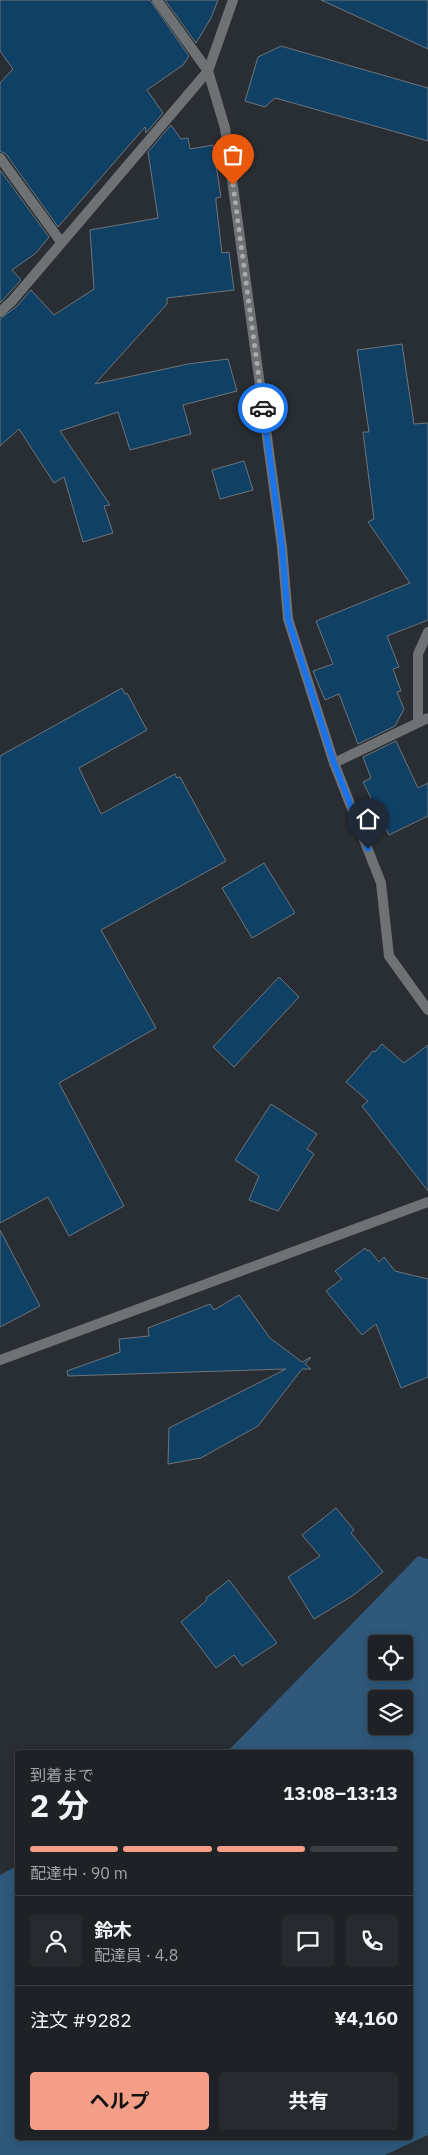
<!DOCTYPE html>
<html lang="ja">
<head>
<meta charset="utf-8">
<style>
  :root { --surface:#1e2226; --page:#262a2e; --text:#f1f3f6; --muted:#a1a4a7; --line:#3c3f43; --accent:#f49e88 }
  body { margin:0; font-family:"IBM Plex Sans","Noto Sans JP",sans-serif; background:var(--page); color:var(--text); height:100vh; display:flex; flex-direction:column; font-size:19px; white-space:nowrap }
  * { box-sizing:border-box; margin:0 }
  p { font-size:16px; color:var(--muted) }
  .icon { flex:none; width:28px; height:28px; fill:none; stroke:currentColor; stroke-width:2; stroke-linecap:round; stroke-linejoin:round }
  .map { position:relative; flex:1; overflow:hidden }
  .sheet { position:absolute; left:15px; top:1750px; width:398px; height:390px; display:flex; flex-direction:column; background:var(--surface); border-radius:5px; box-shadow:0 2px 12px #0003,0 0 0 1px var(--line) }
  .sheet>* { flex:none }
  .fabs { position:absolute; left:368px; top:1635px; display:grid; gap:10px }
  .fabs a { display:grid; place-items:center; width:45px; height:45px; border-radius:5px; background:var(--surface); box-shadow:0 2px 12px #0003,0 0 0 1px var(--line); font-size:25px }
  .pin { position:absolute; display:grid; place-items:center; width:42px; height:42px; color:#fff; margin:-51px -21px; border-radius:50% 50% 50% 0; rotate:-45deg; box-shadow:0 0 5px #0007 }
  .pin .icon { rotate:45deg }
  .courier { position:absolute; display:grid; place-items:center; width:50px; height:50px; margin:-25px; border:4px solid #1a73e8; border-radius:50%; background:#fff; color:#222; box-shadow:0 1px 6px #0007 }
  .head em { font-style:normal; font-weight:700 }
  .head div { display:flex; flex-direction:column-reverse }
  .head { display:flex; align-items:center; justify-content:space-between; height:85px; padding:0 15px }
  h1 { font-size:32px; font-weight:700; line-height:38px }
  .bar { display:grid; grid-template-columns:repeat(4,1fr); gap:8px 5px; align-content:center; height:60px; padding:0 15px }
  .bar i { height:6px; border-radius:4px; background:var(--line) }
  .bar .active { background:var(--accent) }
  .bar p { grid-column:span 4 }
  .line { display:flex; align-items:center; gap:12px; padding:0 15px; border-top:1px solid var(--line) }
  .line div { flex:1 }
  .round { display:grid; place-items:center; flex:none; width:52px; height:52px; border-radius:5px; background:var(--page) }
  .primary-button { display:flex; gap:10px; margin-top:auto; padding:10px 15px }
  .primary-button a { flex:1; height:58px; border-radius:5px; background:var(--accent); color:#111; font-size:20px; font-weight:700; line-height:58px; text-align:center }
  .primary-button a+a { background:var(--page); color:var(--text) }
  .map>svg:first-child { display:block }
  .green { fill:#2f587a; fill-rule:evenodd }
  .building { fill:#104165; stroke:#6d747a }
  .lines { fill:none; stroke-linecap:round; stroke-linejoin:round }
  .minor { stroke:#6f7275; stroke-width:10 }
  .done { stroke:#a6abaf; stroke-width:5; stroke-dasharray:0 9 }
  .route { stroke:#1a73e8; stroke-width:6 }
</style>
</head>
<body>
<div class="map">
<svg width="428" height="2155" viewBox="0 0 428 2155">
  <rect width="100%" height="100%" fill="#282e33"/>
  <path class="green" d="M418 1556 428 1559V2135L385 2155H0V1875L17 1866 18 2138H410V1752H227ZM376 1644H404V1671H376ZM376 1699H404V1726H376Z"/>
  <g class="building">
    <polygon points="0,0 150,0 189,56 183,65 147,90 163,113 146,133 145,127 58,227 6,154 0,151 0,83 13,69 0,51"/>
    <polygon points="165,0 218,0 211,18 196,43"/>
    <polygon points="321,0 428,0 428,49"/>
    <polygon points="281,46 428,88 428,141 275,98 265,107 245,101 258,57"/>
    <polygon points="171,125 181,139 188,138 190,149 213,145 221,197 216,198 216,202 222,253 229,252 234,290 167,298 167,304 95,384 188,364 228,359 237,391 183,405 191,434 130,450 118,412 60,431 110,505 104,506 113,533 83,542 64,477 54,483 19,429 0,446 0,319 17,306 31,290 54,315 94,289 90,230 158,218 148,152"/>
    <polygon points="0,170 49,237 36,253 12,270 21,280 0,303"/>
    <polygon points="402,344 414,424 428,423 428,620 387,636 399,667 393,669 401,691 397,692 404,709 395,726 358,744 339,694 325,700 313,671 333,664 316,621 410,583 368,522 374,519 363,432 369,432 357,350"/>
    <polygon points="244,461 253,490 220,499 212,470"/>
    <polygon points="122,688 125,694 127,693 147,730 79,768 101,814 175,774 177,778 180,777 226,861 101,930 156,1028 59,1083 124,1206 69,1236 48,1197 0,1223 0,756"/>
    <polygon points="396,741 418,788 428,783 428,816 389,835 363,782 371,778 363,757"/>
    <polygon points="264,863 295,913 252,938 222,888"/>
    <polygon points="279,977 299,997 234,1067 213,1047"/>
    <polygon points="382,1044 404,1063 428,1045 428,1191 362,1106 368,1101 346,1082 373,1051 375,1052"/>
    <polygon points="271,1104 317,1134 307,1149 314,1154 278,1211 249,1200 259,1176 235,1160"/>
    <polygon points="0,1230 40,1306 0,1327"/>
    <polygon points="365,1248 367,1251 369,1250 379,1262 384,1257 395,1271 428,1279 428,1377 401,1388 376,1324 362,1335 326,1291 342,1279 335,1271"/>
    <polygon points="239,1295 270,1338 302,1362 311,1357 305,1364 311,1369 302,1369 258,1426 201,1458 168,1464 169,1428 286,1369 68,1376 67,1371 120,1352 119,1339 149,1336 148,1328 210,1304 214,1310"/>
    <polygon points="336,1508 354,1530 351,1533 383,1572 352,1596 314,1619 288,1577 320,1556 302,1535"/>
    <polygon points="229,1580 277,1643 242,1666 234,1655 216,1668 181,1622 207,1600 206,1598"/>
  </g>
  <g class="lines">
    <g class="minor">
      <polyline points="157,0 208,71 225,128 282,547 288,619 334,763 381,883 389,956 428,1010"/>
      <polyline points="0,158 61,242"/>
      <polyline points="0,312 12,301 208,71 233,0"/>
      <polyline points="418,722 418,654 428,632"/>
      <polyline points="334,763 428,718"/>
      <polyline points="0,1360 428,1202"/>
    </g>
  </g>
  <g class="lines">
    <polyline class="done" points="233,185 263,408"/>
    <polyline class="route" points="263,408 282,547 288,619 334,763 368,849"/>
  </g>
</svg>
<div class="fabs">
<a><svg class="icon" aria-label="locate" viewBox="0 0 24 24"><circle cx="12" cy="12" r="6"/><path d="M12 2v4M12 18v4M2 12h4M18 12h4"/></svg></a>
<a><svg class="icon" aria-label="layers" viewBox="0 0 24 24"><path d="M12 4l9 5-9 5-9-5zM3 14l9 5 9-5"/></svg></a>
</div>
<div class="pin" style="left:233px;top:185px;background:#ea580c"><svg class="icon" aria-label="bag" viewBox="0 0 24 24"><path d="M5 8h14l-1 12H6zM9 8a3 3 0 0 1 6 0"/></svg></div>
<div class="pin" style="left:368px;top:849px;background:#1f2937"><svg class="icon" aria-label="home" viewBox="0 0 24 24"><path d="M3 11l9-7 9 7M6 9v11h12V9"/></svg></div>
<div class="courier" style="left:263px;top:408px"><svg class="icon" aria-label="car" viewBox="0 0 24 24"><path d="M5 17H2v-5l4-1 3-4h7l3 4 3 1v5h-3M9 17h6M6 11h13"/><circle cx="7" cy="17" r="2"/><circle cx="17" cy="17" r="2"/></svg></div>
<section class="sheet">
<div class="head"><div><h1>2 分</h1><p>到着まで</p></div><em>13:08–13:13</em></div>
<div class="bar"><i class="active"></i><i class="active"></i><i class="active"></i><i></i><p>配達中 · 90 m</p></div>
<div class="line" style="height:90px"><a class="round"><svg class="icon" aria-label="person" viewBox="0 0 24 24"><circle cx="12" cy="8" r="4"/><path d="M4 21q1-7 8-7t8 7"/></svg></a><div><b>鈴木</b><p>配達員 · 4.8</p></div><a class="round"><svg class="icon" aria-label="chat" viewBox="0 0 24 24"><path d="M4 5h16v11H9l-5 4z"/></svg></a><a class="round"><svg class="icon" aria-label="phone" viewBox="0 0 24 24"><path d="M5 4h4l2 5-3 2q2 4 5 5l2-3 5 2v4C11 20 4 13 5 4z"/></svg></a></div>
<div class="line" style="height:65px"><div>注文 #9282</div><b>¥4,160</b></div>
<div class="primary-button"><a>ヘルプ</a><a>共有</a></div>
</section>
</div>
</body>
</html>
